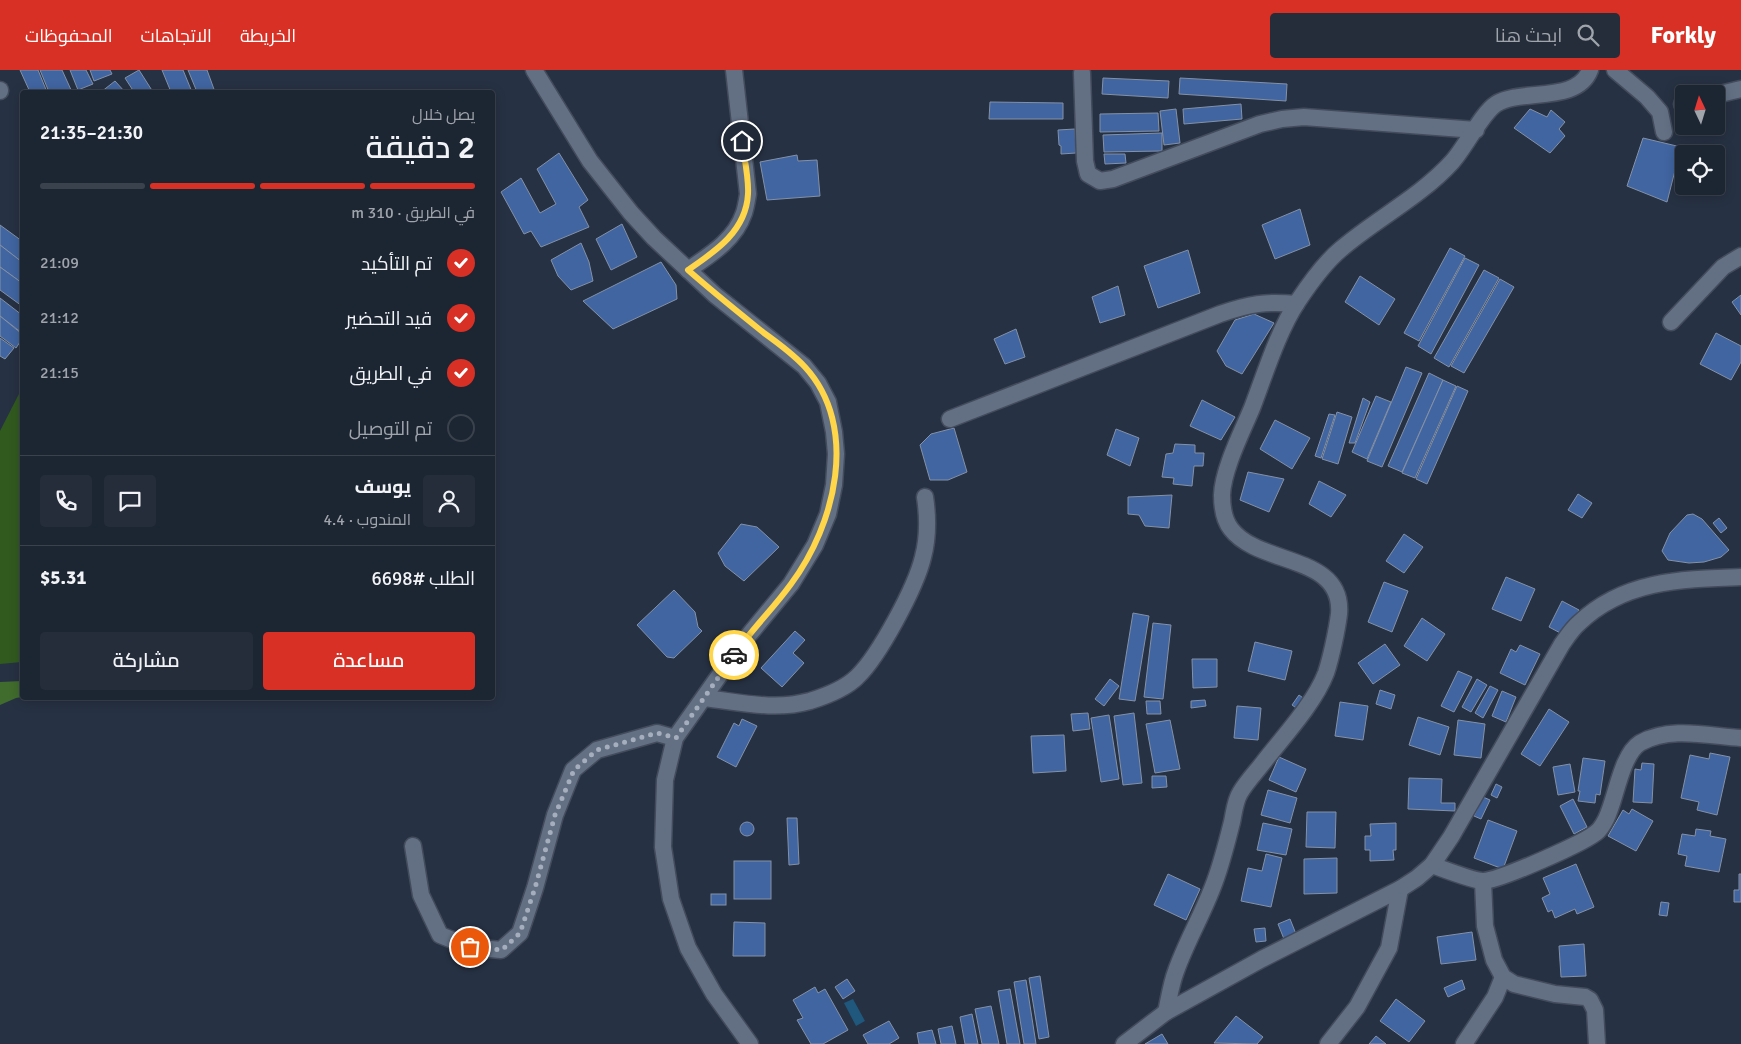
<!DOCTYPE html>
<html lang="ar">
<head>
<meta charset="utf-8">
<style>
  :root { --surface:#1c2532; --page:#252d3a; --text:#f1f3f6; --muted:#a0a5ac; --line:#3a424d; --accent:#d93025 }
  body { margin:0; font-family:Signika,Cairo,sans-serif; background:var(--page); color:var(--text); direction:rtl; height:100vh; display:flex; flex-direction:column; font-size:19px; white-space:nowrap }
  * { box-sizing:border-box; margin:0 }
  p { font-size:16px; color:var(--muted) }
  .icon { flex:none; width:28px; height:28px; fill:none; stroke:currentColor; stroke-width:2; stroke-linecap:round; stroke-linejoin:round }
  .map { position:relative; flex:1; overflow:hidden; direction:ltr }
  .panel { position:absolute; left:20px; top:20px; width:475px; height:610px; display:flex; flex-direction:column; background:var(--surface); border-radius:5px; box-shadow:0 2px 12px #0003,0 0 0 1px var(--line); direction:rtl }
  .panel>* { flex:none }
  .needle { width:32px; rotate:356deg }
  .buttons { position:absolute; left:1675px; top:15px; display:grid; gap:10px }
  .buttons a { display:grid; place-items:center; width:50px; height:50px; border-radius:5px; background:var(--surface); box-shadow:0 2px 12px #0003,0 0 0 1px var(--line); font-size:25px }
  .pin { position:absolute; display:grid; place-items:center; width:42px; height:42px; color:#fff; margin:-21px; border:2px solid #fff; border-radius:50%; box-shadow:0 1px 5px #0007 }
  .courier { position:absolute; display:grid; place-items:center; width:50px; height:50px; margin:-25px; border:4px solid #ffd54a; border-radius:50%; background:#fff; color:#222; box-shadow:0 1px 6px #0007 }
  .head em { font-style:normal; font-weight:600 }
  .head div { display:flex; flex-direction:column-reverse }
  .head { display:flex; align-items:center; justify-content:space-between; height:85px; padding:0 20px }
  h1 { font-size:32px; font-weight:600; line-height:38px }
  .bar { display:grid; grid-template-columns:repeat(4,1fr); gap:8px 5px; align-content:center; height:60px; padding:0 20px }
  .bar i { height:6px; border-radius:4px; background:var(--line) }
  .bar .selected { background:var(--accent) }
  .bar p { grid-column:span 4 }
  .line { display:flex; align-items:center; gap:12px; padding:0 20px; border-top:1px solid var(--line) }
  .line div { flex:1 }
  .round { display:grid; place-items:center; flex:none; width:52px; height:52px; border-radius:5px; background:var(--page) }
  ol { padding:0 20px; list-style:none }
  li { display:flex; align-items:center; gap:15px; height:55px }
  li p { margin-inline-start:auto }
  li .icon { padding:5px; border-radius:50%; background:var(--accent); color:#fff; stroke-width:4 }
  li:last-child { color:var(--muted) }
  li i { width:28px; height:28px; border:2px solid var(--line); border-radius:50% }
  .cta { display:flex; gap:10px; margin-top:auto; padding:10px 20px }
  .cta a { flex:1; height:58px; border-radius:5px; background:var(--accent); color:#fff; font-size:20px; font-weight:600; line-height:58px; text-align:center }
  .cta a+a { background:var(--page); color:var(--text) }
  header { display:flex; align-items:center; gap:30px; box-sizing:border-box; height:70px; padding:0 25px; background:var(--accent); color:#fff }
  header strong { font-size:24px }
  nav { display:flex; gap:28px; margin-inline-start:auto; font-size:18px }
  .search { width:350px; height:45px; background:var(--page); display:flex; align-items:center; gap:12px; box-sizing:border-box; padding:0 18px; border-radius:5px; color:var(--muted); font-size:19px }
  .map>svg:first-child { display:block }
  .green { fill:#315a1f }
  .forest { fill:#406c2d }
  .water { fill:#1f587c }
  .building { fill:#4165a1; stroke:#8491a6 }
  .lines { fill:none; stroke-linecap:round; stroke-linejoin:round }
  .minor-casing { stroke:#434c5c; stroke-width:19 }
  .minor { stroke:#637084; stroke-width:16 }
  .done { stroke:#a5aebc; stroke-width:5; stroke-dasharray:0 9 }
  .route { stroke:#ffd54a; stroke-width:6 }
</style>
</head>
<body>
<header>
<strong>Forkly</strong>
<div class="search"><svg class="icon" aria-label="search" viewBox="0 0 24 24"><circle cx="10" cy="10" r="6"/><path d="M15 15l6 6"/></svg>ابحث هنا</div>
<nav><a>الخريطة</a><a>الاتجاهات</a><a>المحفوظات</a></nav>
</header>
<div class="map">
<svg width="1741" height="974" viewBox="0 0 1741 974">
  <rect width="100%" height="100%" fill="#263143"/>
  <polygon class="green" points="22,318 22,592 0,594 0,361"/>
  <polygon class="forest" points="22,611 22,627 16,628 0,635 0,612"/>
  <polygon class="water" points="853,929 865,951 856,956 844,933"/>
  <g class="building">
    <polygon points="20,0 38,0 47,22 30,22"/>
    <polygon points="40,0 62,0 72,22 49,22"/>
    <polygon points="70,0 86,0 93,14 78,20"/>
    <polygon points="90,0 110,0 112,4 94,11"/>
    <polygon points="139,0 153,22 134,22 125,8"/>
    <polygon points="162,0 183,0 192,22 171,22"/>
    <polygon points="188,0 207,0 215,22 197,22"/>
    <polygon points="1103,8 1169,11 1168,28 1102,24"/>
    <polygon points="1180,8 1287,14 1286,31 1179,24"/>
    <polygon points="115,11 125,22 101,22"/>
    <polygon points="990,32 1063,33 1063,49 989,49"/>
    <polygon points="1241,34 1242,49 1184,54 1183,39"/>
    <polygon points="1176,39 1180,73 1164,75 1160,41"/>
    <polygon points="1530,39 1547,47 1551,40 1565,52 1559,59 1565,66 1550,83 1514,58"/>
    <polygon points="1158,43 1159,61 1100,62 1100,44"/>
    <polygon points="1075,59 1076,83 1061,84 1061,76 1059,75 1058,60"/>
    <polygon points="1162,63 1162,81 1104,82 1103,65"/>
    <polygon points="1643,68 1681,77 1667,132 1627,116"/>
    <polygon points="559,83 588,130 579,137 589,157 541,177 531,161 524,164 501,122 521,108 540,143 556,134 537,99"/>
    <polygon points="1104,84 1125,84 1126,93 1105,94"/>
    <polygon points="797,85 798,91 817,90 820,126 767,130 760,92"/>
    <polygon points="1300,139 1310,175 1275,189 1262,155"/>
    <polygon points="622,154 637,187 611,200 596,169"/>
    <polygon points="0,155 22,171 22,192 0,175"/>
    <polygon points="581,173 589,192 593,211 571,220 558,206 551,190"/>
    <polygon points="0,175 22,192 22,213 0,197"/>
    <polygon points="1450,178 1465,186 1419,271 1404,263"/>
    <polygon points="1188,180 1200,223 1158,238 1144,196"/>
    <polygon points="1465,188 1479,195 1431,284 1418,276"/>
    <polygon points="661,192 676,215 677,229 613,259 583,231"/>
    <polygon points="0,197 22,213 22,236 0,220"/>
    <polygon points="1484,200 1499,208 1449,297 1434,288"/>
    <polygon points="1360,206 1395,229 1379,255 1345,232"/>
    <polygon points="1500,209 1514,217 1464,303 1451,296"/>
    <polygon points="1118,216 1125,245 1100,253 1092,227"/>
    <polygon points="1741,225 1741,245 1732,232"/>
    <polygon points="0,228 22,245 22,263 0,246"/>
    <polygon points="1254,244 1274,253 1242,304 1226,296 1217,281 1235,250"/>
    <polygon points="0,246 22,264 22,269 16,278 0,266"/>
    <polygon points="1016,259 1025,287 1005,294 994,269"/>
    <polygon points="1716,263 1741,276 1741,292 1731,310 1700,294"/>
    <polygon points="0,268 14,278 5,289 0,286"/>
    <polygon points="1406,297 1422,303 1382,397 1367,391"/>
    <polygon points="1429,303 1443,310 1402,402 1388,396"/>
    <polygon points="1443,310 1456,316 1415,408 1402,403"/>
    <polygon points="1457,316 1468,321 1427,414 1416,409"/>
    <polygon points="1376,326 1391,332 1367,389 1352,382"/>
    <polygon points="1363,328 1370,332 1355,373 1349,373"/>
    <polygon points="1202,330 1235,347 1221,370 1190,356"/>
    <polygon points="1337,342 1352,347 1338,394 1322,389"/>
    <polygon points="1329,344 1335,345 1321,388 1315,386"/>
    <polygon points="1275,350 1310,368 1292,399 1260,379"/>
    <polygon points="954,358 967,402 948,410 930,410 920,375 931,364"/>
    <polygon points="1116,359 1139,368 1130,396 1107,385"/>
    <polygon points="1175,374 1195,375 1195,383 1204,383 1203,396 1194,396 1192,416 1173,414 1174,408 1162,407 1166,384 1173,383"/>
    <polygon points="1248,402 1284,409 1269,442 1240,430"/>
    <polygon points="1319,411 1346,425 1331,447 1309,434"/>
    <polygon points="1578,424 1592,433 1582,448 1568,440"/>
    <polygon points="1172,425 1169,458 1145,456 1139,445 1128,444 1128,427"/>
    <polygon points="1693,444 1702,449 1729,480 1721,487 1704,492 1689,493 1668,490 1662,481 1670,463 1687,445"/>
    <polygon points="1719,448 1727,458 1721,463 1713,453"/>
    <polygon points="741,454 757,457 779,477 744,511 725,496 718,483"/>
    <polygon points="1404,464 1423,477 1404,503 1386,491"/>
    <polygon points="1506,507 1535,519 1521,551 1492,539"/>
    <polygon points="1384,512 1408,521 1392,562 1368,552"/>
    <polygon points="674,520 695,542 698,557 702,561 674,588 667,587 637,555"/>
    <polygon points="1562,531 1579,540 1566,566 1549,557"/>
    <polygon points="1133,543 1149,546 1135,631 1119,629"/>
    <polygon points="1422,548 1445,564 1427,591 1404,576"/>
    <polygon points="1153,553 1171,555 1163,629 1144,627"/>
    <polygon points="795,561 805,570 793,583 804,593 782,617 761,598"/>
    <polygon points="1255,572 1292,581 1285,610 1248,601"/>
    <polygon points="1385,574 1400,595 1373,614 1358,593"/>
    <polygon points="1520,575 1540,584 1525,615 1500,603 1511,579 1516,582"/>
    <polygon points="1192,589 1217,589 1217,617 1193,618"/>
    <polygon points="1458,601 1472,607 1454,642 1441,636"/>
    <polygon points="1110,609 1119,616 1104,636 1095,629"/>
    <polygon points="1477,609 1487,615 1471,642 1462,637"/>
    <polygon points="1490,616 1498,620 1483,648 1475,643"/>
    <polygon points="1380,620 1395,625 1391,639 1376,634"/>
    <polygon points="1502,621 1516,627 1506,652 1492,646"/>
    <polygon points="1299,625 1306,630 1299,640 1292,635"/>
    <polygon points="1205,630 1206,636 1191,638 1191,631"/>
    <polygon points="1146,631 1160,631 1161,644 1147,644"/>
    <polygon points="1340,632 1368,636 1363,670 1335,666"/>
    <polygon points="1237,636 1261,638 1258,670 1234,668"/>
    <polygon points="1549,639 1569,652 1540,696 1521,684"/>
    <polygon points="1088,643 1090,659 1073,661 1071,644"/>
    <polygon points="1134,643 1142,713 1123,715 1114,646"/>
    <polygon points="1109,645 1119,709 1101,712 1091,648"/>
    <polygon points="1418,647 1449,657 1440,685 1409,675"/>
    <polygon points="742,649 757,656 736,697 717,687 734,653 739,656"/>
    <polygon points="1170,650 1180,699 1155,703 1146,654"/>
    <polygon points="1458,650 1485,654 1481,688 1454,685"/>
    <polygon points="1064,665 1066,701 1033,703 1031,666"/>
    <polygon points="1710,683 1730,687 1717,745 1697,740 1699,732 1681,728 1690,685 1709,689"/>
    <polygon points="1279,687 1306,699 1296,722 1269,710"/>
    <polygon points="1583,688 1605,691 1600,725 1596,724 1595,733 1578,731 1580,721 1578,721"/>
    <polygon points="1642,693 1654,694 1652,733 1633,732 1635,699 1641,700"/>
    <polygon points="1570,694 1575,722 1558,725 1553,697"/>
    <polygon points="1152,706 1166,706 1167,717 1152,718"/>
    <polygon points="1409,708 1442,709 1441,733 1455,733 1455,741 1408,739"/>
    <polygon points="1496,714 1502,717 1497,728 1491,725"/>
    <polygon points="1268,720 1297,728 1290,753 1261,745"/>
    <polygon points="1483,727 1490,730 1481,749 1474,746"/>
    <polygon points="1573,729 1587,757 1574,764 1560,736"/>
    <polygon points="1632,739 1653,751 1636,781 1608,766 1623,740 1629,744"/>
    <polygon points="1307,742 1336,742 1335,778 1306,777"/>
    <polygon points="787,748 797,748 799,794 789,795"/>
    <polygon points="1488,750 1517,761 1503,799 1474,788"/>
    <circle cx="747" cy="759" r="7"/>
    <polygon points="1263,753 1292,759 1286,785 1257,780"/>
    <polygon points="1396,753 1396,780 1393,780 1394,790 1370,791 1370,780 1365,780 1365,766 1371,766 1370,754"/>
    <polygon points="1696,759 1711,761 1710,766 1726,769 1719,802 1685,796 1687,786 1678,784 1682,764 1695,766"/>
    <polygon points="1266,784 1282,788 1271,837 1241,831 1248,798 1262,801"/>
    <polygon points="1337,788 1337,823 1304,824 1304,789"/>
    <rect x="734" y="791" width="37" height="38"/>
    <polygon points="1576,794 1594,837 1577,844 1575,839 1555,848 1552,840 1548,842 1542,828 1550,824 1543,808"/>
    <polygon points="1168,804 1200,819 1186,850 1154,835"/>
    <polygon points="1739,804 1741,804 1741,832 1734,832 1734,820 1739,820"/>
    <rect x="711" y="824" width="15" height="11"/>
    <polygon points="1661,832 1669,833 1667,846 1659,845"/>
    <polygon points="1290,849 1296,864 1284,869 1278,854"/>
    <polygon points="734,852 765,853 765,886 733,886"/>
    <polygon points="1265,858 1266,871 1256,872 1254,859"/>
    <polygon points="1472,862 1476,890 1441,894 1437,867"/>
    <polygon points="1584,874 1586,906 1561,907 1559,876"/>
    <polygon points="1040,906 1049,967 1039,969 1029,908"/>
    <polygon points="847,909 855,921 843,929 835,917"/>
    <polygon points="1026,910 1036,974 1024,974 1014,912"/>
    <polygon points="1462,910 1465,919 1448,927 1444,918"/>
    <polygon points="815,917 818,923 825,919 848,960 823,974 811,974 797,950 803,948 793,930"/>
    <polygon points="1010,919 1020,974 1007,974 998,921"/>
    <polygon points="1396,929 1425,951 1409,972 1380,951"/>
    <polygon points="991,936 999,974 982,974 975,939"/>
    <polygon points="972,944 978,974 965,974 960,947"/>
    <polygon points="1236,946 1263,967 1257,974 1214,973"/>
    <polygon points="889,951 899,968 889,974 868,974 863,965"/>
    <polygon points="952,956 956,974 941,974 938,959"/>
    <polygon points="932,960 936,974 919,974 917,963"/>
    <polygon points="1162,964 1168,974 1145,974"/>
    <polygon points="1376,966 1386,974 1369,974"/>
  </g>
  <g class="lines">
    <defs>
      <g id="minor">
        <polyline points="534,0 590,91 631,143 654,168 715,225 804,296 818,313 828,332 834,362 836,384 834,415 828,444 815,475 791,514 743,572 675,668 665,710 663,777 671,829 688,878 714,924 750,974"/>
        <polyline points="1615,0 1647,27 1660,42 1664,62"/>
        <polyline points="1082,3 1085,91 1088,104 1100,111 1113,109 1260,54 1282,49 1304,47 1476,60"/>
        <polyline points="0,20 0,21"/>
        <polyline points="1716,25 1741,19"/>
        <polyline points="1682,34 1684,34"/>
        <path d="M688 200C710 185 735 170 744 143 746 137 747 130 748 124L734 0"/>
        <polyline points="1671,252 1723,197 1741,186"/>
        <path d="M950 349 1220 244C1249 234 1266 231 1296 234"/>
        <path d="M704 628C740 632 774 641 810 631 826 626 845 619 857 607 879 586 916 517 923 487 928 468 928 447 925 427"/>
        <polyline points="413,776 421,825 440,865 470,877 501,880 520,863 535,818 555,745 573,700 597,680 657,663 675,668"/>
        <path d="M1432 795C1443 799 1474 811 1483 811 1498 811 1587 772 1598 761 1601 758 1604 753 1606 749 1616 729 1621 685 1640 673 1671 656 1708 666 1741 668"/>
        <polyline points="1483,812 1485,856 1494,890 1503,907 1514,914 1555,924 1585,927 1590,930 1595,940 1597,974"/>
        <path d="M1166 942C1169 929 1171 914 1176 901 1187 870 1204 842 1215 811 1222 792 1227 772 1232 752 1234 743 1235 731 1240 723 1247 711 1258 700 1266 689 1285 665 1315 632 1326 603 1331 588 1337 560 1339 544 1344 484 1259 496 1231 459 1224 450 1222 437 1222 425 1223 399 1242 362 1252 338 1265 304 1278 261 1298 231 1310 213 1324 193 1341 179 1376 149 1420 127 1452 92 1465 78 1482 43 1496 34 1521 18 1577 34 1590 0"/>
        <path d="M1124 974 1166 942 1262 889 1400 819 1417 808 1432 795 1451 767 1562 574C1567 567 1572 559 1579 553 1624 510 1682 509 1741 507"/>
        <polyline points="1328,974 1357,937 1389,878 1400,819"/>
        <polyline points="1464,974 1495,927 1503,907"/>
      </g>
    </defs>
    <use href="#minor" class="minor-casing"/>
    <use href="#minor" class="minor"/>
  </g>
  <g class="lines">
    <polyline class="done" points="470,877 502,880 520,863 535,818 555,745 574,700 597,680 657,663 676,668 734,585"/>
    <path class="route" d="M734 585C751 560 773 539 791 514 835 455 860 357 805 297 793 284 778 273 764 263 738 242 713 222 688 200 716 181 746 161 748 124 749 108 744 87 742 71"/>
  </g>
</svg>
<div class="buttons">
<a><svg class="needle" viewBox="-14 -14 28 28"><path d="M0-13l5 13h-10z" fill="#e53935"/><path d="M0 13l5-13h-10z" fill="#a0a5ac"/></svg></a>
<a><svg class="icon" aria-label="locate" viewBox="0 0 24 24"><circle cx="12" cy="12" r="6"/><path d="M12 2v4M12 18v4M2 12h4M18 12h4"/></svg></a>
</div>
<div class="pin" style="left:470px;top:877px;background:#ea580c"><svg class="icon" aria-label="bag" viewBox="0 0 24 24"><path d="M5 8h14l-1 12H6zM9 8a3 3 0 0 1 6 0"/></svg></div>
<div class="pin" style="left:742px;top:71px;background:#1f2937"><svg class="icon" aria-label="home" viewBox="0 0 24 24"><path d="M3 11l9-7 9 7M6 9v11h12V9"/></svg></div>
<div class="courier" style="left:734px;top:585px"><svg class="icon" aria-label="car" viewBox="0 0 24 24"><path d="M5 17H2v-5l4-1 3-4h7l3 4 3 1v5h-3M9 17h6M6 11h13"/><circle cx="7" cy="17" r="2"/><circle cx="17" cy="17" r="2"/></svg></div>
<section class="panel">
<div class="head"><div><h1>2 دقيقة</h1><p>يصل خلال</p></div><em>21:30–21:35</em></div>
<div class="bar"><i class="selected"></i><i class="selected"></i><i class="selected"></i><i></i><p>في الطريق · 310 m</p></div>
<ol>
<li><svg class="icon" aria-label="check" viewBox="0 0 24 24"><path d="M5 12l5 5 9-10"/></svg>تم التأكيد<p>21:09</p></li>
<li><svg class="icon" aria-label="check" viewBox="0 0 24 24"><path d="M5 12l5 5 9-10"/></svg>قيد التحضير<p>21:12</p></li>
<li><svg class="icon" aria-label="check" viewBox="0 0 24 24"><path d="M5 12l5 5 9-10"/></svg>في الطريق<p>21:15</p></li>
<li><i></i>تم التوصيل</li>
</ol>
<div class="line" style="height:90px"><a class="round"><svg class="icon" aria-label="person" viewBox="0 0 24 24"><circle cx="12" cy="8" r="4"/><path d="M4 21q1-7 8-7t8 7"/></svg></a><div><b>يوسف</b><p>المندوب · 4.4</p></div><a class="round"><svg class="icon" aria-label="chat" viewBox="0 0 24 24"><path d="M4 5h16v11H9l-5 4z"/></svg></a><a class="round"><svg class="icon" aria-label="phone" viewBox="0 0 24 24"><path d="M5 4h4l2 5-3 2q2 4 5 5l2-3 5 2v4C11 20 4 13 5 4z"/></svg></a></div>
<div class="line" style="height:65px"><div>الطلب #6698</div><b>$5.31</b></div>
<div class="cta"><a>مساعدة</a><a>مشاركة</a></div>
</section>
</div>
</body>
</html>
